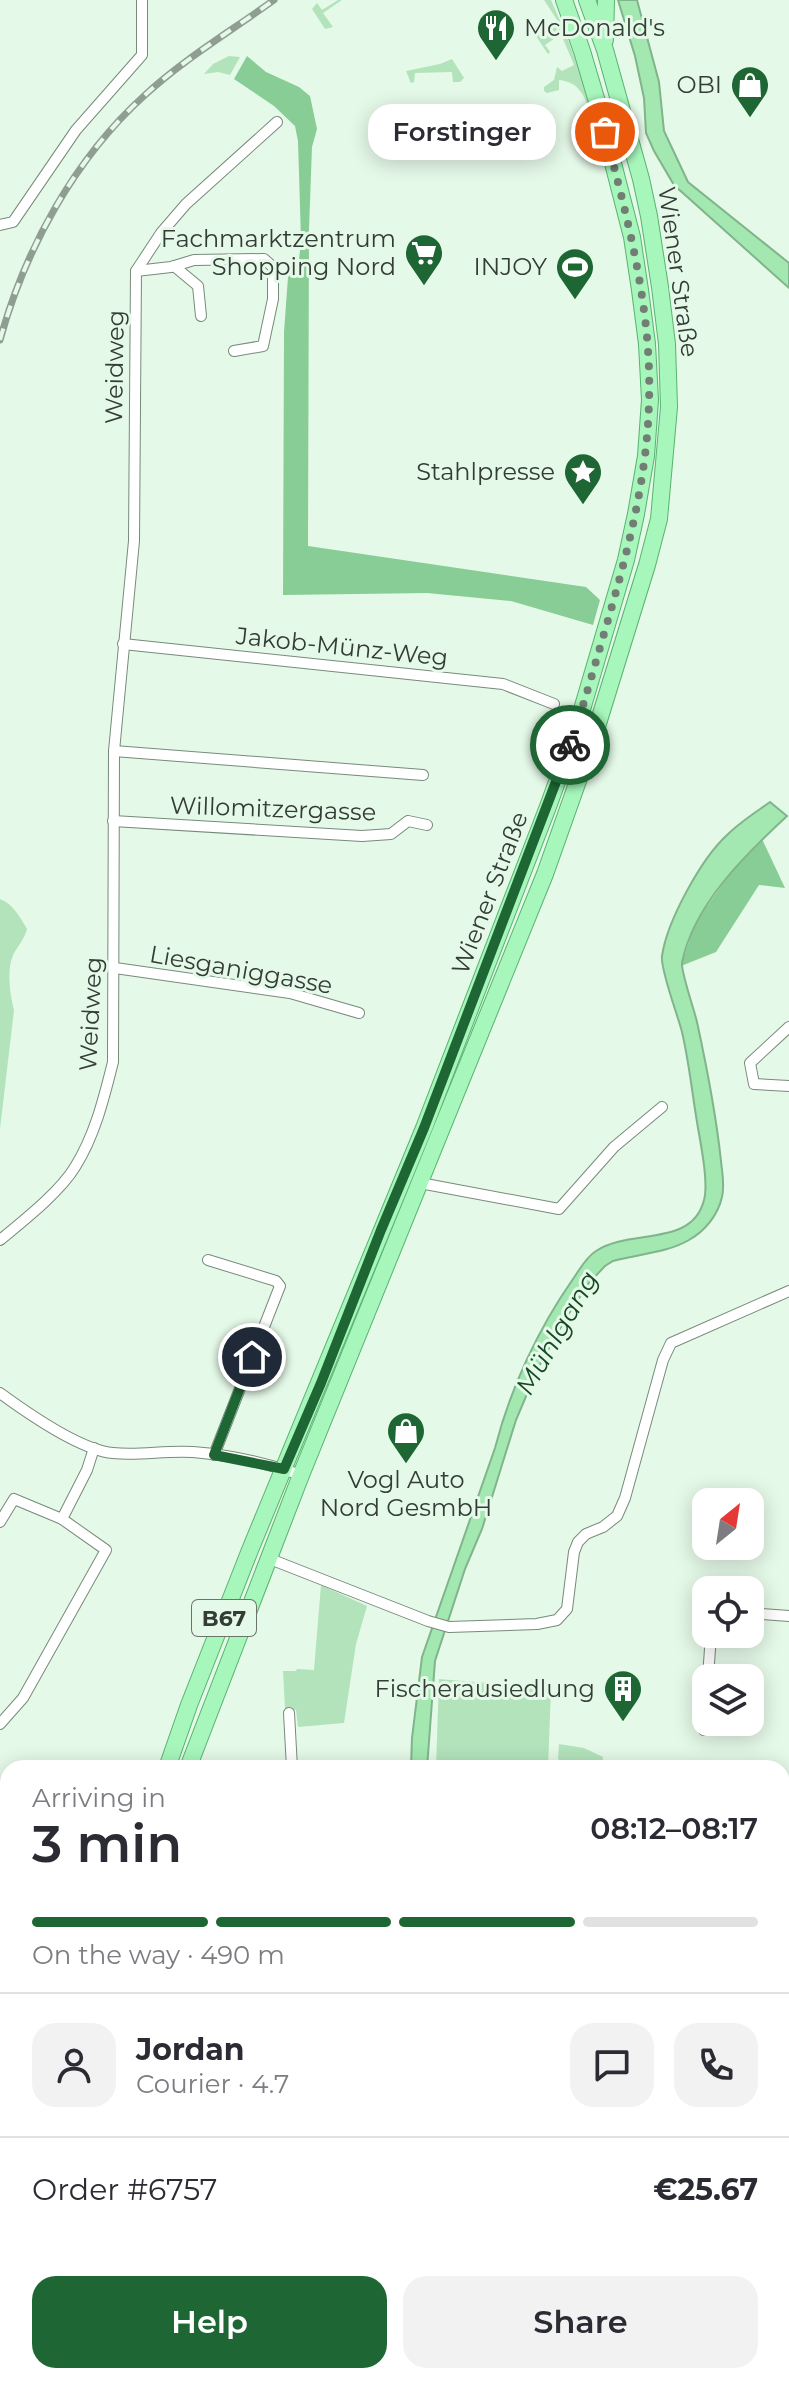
<!DOCTYPE html>
<html lang="en">
<head>
<meta charset="utf-8">
<style>
  :root { --surface:#fff; --page:#f2f2f3; --text:#2b2b33; --muted:#7c7c81; --line:#e1e1e2; --accent:#1e6734 }
  body { margin:0; font-family:Montserrat,sans-serif; background:var(--page); color:var(--text); height:100vh; display:flex; flex-direction:column; font-size:30px; white-space:nowrap }
  * { box-sizing:border-box; margin:0 }
  p { font-size:26px; color:var(--muted) }
  .icon { flex:none; width:44px; height:44px; fill:none; stroke:currentColor; stroke-width:2; stroke-linecap:round; stroke-linejoin:round }
  .map { position:relative; flex:1; overflow:hidden }
  .side { position:absolute; left:0px; top:1760px; width:790px; height:624px; display:flex; flex-direction:column; background:var(--surface); border-radius:24px 24px 0 0; box-shadow:0 4px 20px #0003 }
  .side>* { flex:none }
  .needle { width:52px; rotate:30deg }
  .fabs { position:absolute; left:692px; top:1488px; display:grid; gap:16px }
  .fabs a { display:grid; place-items:center; width:72px; height:72px; border-radius:16px; background:var(--surface); box-shadow:0 4px 20px #0003; font-size:40px }
  .pin { position:absolute; display:grid; place-items:center; width:68px; height:68px; color:#fff; margin:-34px; border:4px solid #fff; border-radius:50%; box-shadow:0 2px 8px #0007 }
  .courier { position:absolute; display:grid; place-items:center; width:80px; height:80px; margin:-40px; border:6px solid #1e6734; border-radius:50%; background:#fff; color:#222; box-shadow:0 2px 10px #0007 }
  .bubble { position:absolute; height:56px; border-radius:24px; background:var(--surface); box-shadow:0 4px 20px #0003; font-size:26px; font-weight:600; line-height:56px; text-align:center }
  .summary em { font-style:normal; font-weight:600 }
  .summary div { display:flex; flex-direction:column-reverse }
  .summary { display:flex; align-items:center; justify-content:space-between; height:136px; padding:0 32px }
  h1 { font-size:52px; font-weight:600; line-height:60px }
  .bar { display:grid; grid-template-columns:repeat(4,1fr); gap:12px 8px; align-content:center; height:96px; padding:0 32px }
  .bar i { height:10px; border-radius:6px; background:var(--line) }
  .bar .on { background:var(--accent) }
  .bar p { grid-column:span 4 }
  .line { display:flex; align-items:center; gap:20px; padding:0 32px; border-top:2px solid var(--line) }
  .line div { flex:1 }
  .round { display:grid; place-items:center; flex:none; width:84px; height:84px; border-radius:24px; background:var(--page) }
  .button { display:flex; gap:16px; margin-top:auto; padding:16px 32px }
  .button a { flex:1; height:92px; border-radius:24px; background:var(--accent); color:#fff; font-size:32px; font-weight:600; line-height:92px; text-align:center }
  .button a+a { background:var(--page); color:var(--text) }
  .map>svg:first-child { display:block }
  .green { fill:#b2e3bb }
  .forest { fill:#88cd96 }
  .water { fill:#a2e8b0; stroke:#81b48b; stroke-width:2 }
  .lines { fill:none; stroke-linecap:round; stroke-linejoin:round }
  .minor-casing { stroke:#788a7b; stroke-width:12 }
  .tertiary-casing { stroke:#788a7b; stroke-width:14 }
  .secondary-casing { stroke:#788a7b; stroke-width:16 }
  .primary-casing { stroke:#59b270; stroke-width:18 }
  .minor { stroke:#fff; stroke-width:10 }
  .tertiary { stroke:#fff; stroke-width:12 }
  .secondary { stroke:#fff; stroke-width:14 }
  .primary { stroke:#a7f7bc; stroke-width:16 }
  .rail-casing { stroke:#909e92; stroke-width:7 }
  .rail { stroke:#e5f9e8; stroke-width:4; stroke-dasharray:12; stroke-linecap:butt }
  .done { stroke:#727e74; stroke-width:8; stroke-dasharray:0 14.4 }
  .route { stroke:#1e6734; stroke-width:10 }
  .labels { text-anchor:middle; stroke-width:6; stroke-linejoin:round; paint-order:stroke }
  .shield { fill:#e5f9e8; stroke:#69756b; stroke-width:2 }
  .shield-label { font-size:22px; font-weight:bold; fill:#343c36 }
  .poi-label { font-size:24px; fill:#343c36; stroke:#e5f9e8; text-anchor:end }
  .street-label { font-size:24px; fill:#343c36; stroke:#e5f9e8 }
  .water-label { font-size:26px; font-style:italic; fill:#174925; stroke:#e5f9e8 }
</style>
</head>
<body>
<div class="map">
<svg width="789" height="2384" viewBox="0 0 789 2384">
  <rect width="100%" height="100%" fill="#e5f9e8"/>
  <g class="green">
    <polygon points="338,0 342,0 323,13 333,27 325,29 312,9 317,3 322,10"/>
    <path d="M544 0H551C567 36 584 77 591 116 585 98 581 82 559 80V90L547 93 544 91V87L554 80 557 67 562 71 574 65 561 34 545 45 550 52 548 54 534 33 535 32 540 36 559 23Z"/>
    <polygon points="229,56 240,57 230,75 218,72 204,74 213,64"/>
    <polygon points="452,59 464,78 460,82 453,82 452,72 415,73 414,82 411,83 406,71 440,64"/>
    <path d="M0 899C13 904 20 917 27 929 24 941 16 947 12 958 7 972 10 995 14 1010L0 1129Z"/>
    <polygon points="321,1585 367,1606 356,1644 344,1723 298,1727 296,1710 285,1708 283,1671 296,1671 297,1669 314,1670"/>
    <polygon points="439,1679 551,1688 548,1768 436,1768"/>
    <path d="M559 1744 584 1748 603 1757 602 1768C584 1768 573 1769 558 1759Z"/>
    <polygon points="782,1836 789,1836 789,1985 782,1986"/>
    <polygon points="159,2376 361,2376 362,2384 221,2384"/>
  </g>
  <g class="forest">
    <polygon points="247,56 266,72 299,87 310,96 317,129 312,147 309,229 308,546 586,587 600,600 593,625 511,601 427,593 283,595 284,332 288,277 299,260 301,240 298,141 295,126 274,106 234,79"/>
    <polygon points="762,839 785,888 759,885 716,952 681,966 695,923 736,865"/>
  </g>
  <g class="water">
    <polygon points="618,0 637,0 659,82 664,131 688,182 789,263 789,288 674,185 654,151 646,133 644,98 635,56"/>
    <path d="M770 802 787 816C746 854 693 905 682 963 681 972 694 1009 697 1022 707 1068 716 1114 721 1161 722 1172 725 1185 722 1197 718 1215 705 1231 689 1240 667 1253 637 1254 613 1261L605 1266 589 1283 566 1318 538 1368 516 1420 482 1529 465 1569 435 1661 427 1768H411L412 1738 422 1657 495 1448C510 1389 538 1329 573 1279 580 1269 586 1257 596 1251 630 1228 692 1248 704 1200 709 1182 700 1141 697 1122 692 1092 689 1062 682 1032 678 1016 660 969 662 956 667 921 701 859 727 835 740 822 756 812 770 802Z"/>
  </g>
  <g class="lines">
    <defs>
      <g id="minor">
        <polyline points="0,225 13,222 76,130 142,55 142,0"/>
        <polyline points="174,266 198,286 201,316"/>
        <polyline points="136,271 171,267 194,260 264,259 273,267 273,299 263,346 234,351"/>
        <polyline points="123,644 503,684 554,704"/>
        <polyline points="114,751 423,775"/>
        <polyline points="113,821 362,836 391,834 408,821 427,825"/>
        <polyline points="115,968 290,993 359,1013"/>
        <polyline points="789,1027 750,1063 754,1084 789,1086"/>
        <polyline points="420,1183 559,1209 614,1147 662,1107"/>
        <path d="M0 1240C23 1221 60 1192 75 1167 95 1135 104 1098 113 1062L114 751 134 541 136 271 161 233 186 204 277 122"/>
        <polyline points="208,1260 276,1281 280,1286 214,1455"/>
        <path d="M0 1393C26 1412 81 1450 113 1453 139 1456 166 1450 193 1452 229 1455 267 1463 301 1475"/>
        <polyline points="62,1519 87,1470 94,1448"/>
        <polyline points="0,1522 14,1499 62,1519 106,1550 23,1698 0,1724"/>
        <polyline points="270,1559 428,1621 449,1627 537,1624 557,1620 567,1609 574,1552 578,1542 586,1534 603,1527 617,1516 625,1498 663,1360 671,1343 789,1291"/>
        <polyline points="750,1613 789,1616"/>
        <polyline points="708,1678 711,1634"/>
        <polyline points="289,1713 292,1768"/>
        <polyline points="704,1730 706,1706"/>
        <polyline points="0,2045 8,2045"/>
        <polyline points="782,2225 789,2128"/>
        <polyline points="552,2376 553,2384"/>
        <polyline points="770,2384 771,2376"/>
      </g>
      <polyline id="tertiary" points="782,1997 789,1996"/>
      <polyline id="secondary" points="0,1891 8,1898"/>
      <g id="primary">
        <polyline points="605,40 606,0"/>
        <polyline points="167,1768 189,1705 250,1550 424,1128 549,804 578,723 626,560 636,514 646,456 650,400 647,344 640,290 632,237 598,105 582,51 564,0"/>
        <polyline points="188,1768 301,1475 545,874 596,730 647,565 659,519 669,407 667,344 660,287 649,216 641,179 605,50 587,0"/>
        <polyline points="56,2384 57,2376"/>
        <polyline points="74,2384 75,2376"/>
      </g>
    </defs>
    <use href="#minor" class="minor-casing"/>
    <use href="#tertiary" class="tertiary-casing"/>
    <use href="#secondary" class="secondary-casing"/>
    <use href="#primary" class="primary-casing"/>
    <use href="#minor" class="minor"/>
    <use href="#tertiary" class="tertiary"/>
    <use href="#secondary" class="secondary"/>
    <use href="#primary" class="primary"/>
    <defs>
      <path id="rail" d="M0 340C25 249 75 158 145 95 184 59 231 31 274 0"/>
    </defs>
    <use href="#rail" class="rail-casing"/>
    <use href="#rail" class="rail"/>
  </g>
  <g class="lines">
    <path class="done" d="M570 745C583 708 593 671 604 634 626 558 647 482 649 402 652 310 628 220 605 132"/>
    <polyline class="route" points="252,1357 214,1455 284,1469 321,1383 381,1230 424,1128 570,745"/>
  </g>
  <defs>
    <symbol id="restaurant-pin" viewBox="-11 -11 22 30"><path d="M0 17L-7.5 6A9.5 9.5 0 1 1 7.5 6Z" fill="#1e6734" stroke="#e5f9e8"/><path d="M-5-6h1v4h1v-4h1v4h1v-4h1v5L-1.5 .5V6h-2V.5L-5-1ZM5-6V6H3V1.5H1.5Q1.5-4 5-6Z" fill="#fff"/></symbol>
    <symbol id="shop-pin" viewBox="-11 -11 22 30"><path d="M0 17L-7.5 6A9.5 9.5 0 1 1 7.5 6Z" fill="#1e6734" stroke="#e5f9e8"/><path d="M-5-2.5h2.3a2.7 3.5 0 0 1 5.4 0H5L5.5 6h-11ZM-1.5-2.5h3a1.5 2.3 0 0 0-3 0Z" fill="#fff"/></symbol>
    <symbol id="supermarket-pin" viewBox="-11 -11 22 30"><path d="M0 17L-7.5 6A9.5 9.5 0 1 1 7.5 6Z" fill="#1e6734" stroke="#e5f9e8"/><path d="M-6-5.5h2.5l.6 2H6L4.5 2H-2.5L-4.4-4H-6ZM-1.5 3.2a1.3 1.3 0 1 0 .1 0ZM3 3.2a1.3 1.3 0 1 0 .1 0Z" fill="#fff"/></symbol>
    <symbol id="stadium-pin" viewBox="-11 -11 22 30"><path d="M0 17L-7.5 6A9.5 9.5 0 1 1 7.5 6Z" fill="#1e6734" stroke="#e5f9e8"/><path d="M0-5a6.5 5 0 1 0 0 10a6.5 5 0 1 0 0-10ZM-3.5-1.8h7v3.6h-7Z" fill="#fff"/></symbol>
    <symbol id="sight-pin" viewBox="-11 -11 22 30"><path d="M0 17L-7.5 6A9.5 9.5 0 1 1 7.5 6Z" fill="#1e6734" stroke="#e5f9e8"/><path d="M0-6L1.8-2.2L6-1.7L2.9 1.2L3.7 5.4L0 3.3L-3.7 5.4L-2.9 1.2L-6-1.7L-1.8-2.2Z" fill="#fff"/></symbol>
    <symbol id="building-pin" viewBox="-11 -11 22 30"><path d="M0 17L-7.5 6A9.5 9.5 0 1 1 7.5 6Z" fill="#1e6734" stroke="#e5f9e8"/><path d="M-4-6H4V6H1V3H-1V6H-4ZM-2.5-4.3h1.7v1.8h-1.7ZM.8-4.3h1.7v1.8H.8ZM-2.5-1h1.7V.8h-1.7ZM.8-1h1.7V.8H.8Z" fill="#fff"/></symbol>
  </defs>
  <g fill-rule="evenodd">
    <use href="#restaurant-pin" x="474" y="6" width="44" height="60"/>
    <use href="#shop-pin" x="728" y="63" width="44" height="60"/>
    <use href="#supermarket-pin" x="402" y="231" width="44" height="60"/>
    <use href="#stadium-pin" x="553" y="245" width="44" height="60"/>
    <use href="#sight-pin" x="561" y="450" width="44" height="60"/>
    <use href="#shop-pin" x="384" y="1409" width="44" height="60"/>
    <use href="#building-pin" x="601" y="1667" width="44" height="60"/>
  </g>
  <g class="labels">
    <rect class="shield" x="192" y="1600" width="64" height="36" rx="6"/>
    <g class="shield-label">
      <text x="224" y="1626">B67</text>
    </g>
    <g class="poi-label">
      <text x="524" y="36" text-anchor="start">McDonald's</text>
      <text x="722" y="93">OBI</text>
      <text x="396" y="247">Fachmarktzentrum<tspan x="396" dy="28">Shopping Nord</tspan></text>
      <text x="547" y="275">INJOY</text>
      <text x="555" y="480">Stahlpresse</text>
      <text x="406" y="1488" text-anchor="middle">Vogl Auto<tspan x="406" dy="28">Nord GesmbH</tspan></text>
      <text x="595" y="1697">Fischerausiedlung</text>
    </g>
    <g class="street-label">
      <text transform="translate(678 272) rotate(82)" y="8">Wiener Straße</text>
      <text transform="translate(115 367) rotate(-89)" y="8">Weidweg</text>
      <text transform="translate(342 647) rotate(6)" y="8">Jakob-Münz-Weg</text>
      <text transform="translate(273 809) rotate(2)" y="8">Willomitzergasse</text>
      <text transform="translate(490 893) rotate(-69)" y="8">Wiener Straße</text>
      <text transform="translate(241 970) rotate(10)" y="8">Liesganiggasse</text>
      <text transform="translate(91 1014) rotate(-87)" y="8">Weidweg</text>
    </g>
    <g class="water-label">
      <text transform="translate(557 1333) rotate(-60)" y="9">Mühlgang</text>
    </g>
  </g>
</svg>
<div class="fabs">
<a><svg class="needle" viewBox="-14 -14 28 28"><path d="M0-13l5 13h-10z" fill="#e53935"/><path d="M0 13l5-13h-10z" fill="#7c7c81"/></svg></a>
<a><svg class="icon" aria-label="locate" viewBox="0 0 24 24"><circle cx="12" cy="12" r="6"/><path d="M12 2v4M12 18v4M2 12h4M18 12h4"/></svg></a>
<a><svg class="icon" aria-label="layers" viewBox="0 0 24 24"><path d="M12 4l9 5-9 5-9-5zM3 14l9 5 9-5"/></svg></a>
</div>
<div class="pin" style="left:605px;top:132px;background:#ea580c"><svg class="icon" aria-label="bag" viewBox="0 0 24 24"><path d="M5 8h14l-1 12H6zM9 8a3 3 0 0 1 6 0"/></svg></div>
<div class="pin" style="left:252px;top:1357px;background:#1f2937"><svg class="icon" aria-label="home" viewBox="0 0 24 24"><path d="M3 11l9-7 9 7M6 9v11h12V9"/></svg></div>
<div class="courier" style="left:570px;top:745px"><svg class="icon" aria-label="bike" viewBox="0 0 24 24"><circle cx="6" cy="16" r="4"/><circle cx="18" cy="16" r="4"/><path d="M6 16l4-8h5l3 8M10 8l3 8H6M13 5h3"/></svg></div>
<div class="bubble" style="left:368px;top:104px;width:188px">Forstinger</div>
<section class="side">
<div class="summary"><div><h1>3 min</h1><p>Arriving in</p></div><em>08:12–08:17</em></div>
<div class="bar"><i class="on"></i><i class="on"></i><i class="on"></i><i></i><p>On the way · 490 m</p></div>
<div class="line" style="height:144px"><a class="round"><svg class="icon" aria-label="person" viewBox="0 0 24 24"><circle cx="12" cy="8" r="4"/><path d="M4 21q1-7 8-7t8 7"/></svg></a><div><b>Jordan</b><p>Courier · 4.7</p></div><a class="round"><svg class="icon" aria-label="chat" viewBox="0 0 24 24"><path d="M4 5h16v11H9l-5 4z"/></svg></a><a class="round"><svg class="icon" aria-label="phone" viewBox="0 0 24 24"><path d="M5 4h4l2 5-3 2q2 4 5 5l2-3 5 2v4C11 20 4 13 5 4z"/></svg></a></div>
<div class="line" style="height:104px"><div>Order #6757</div><b>€25.67</b></div>
<div class="button"><a>Help</a><a>Share</a></div>
</section>
</div>
</body>
</html>
